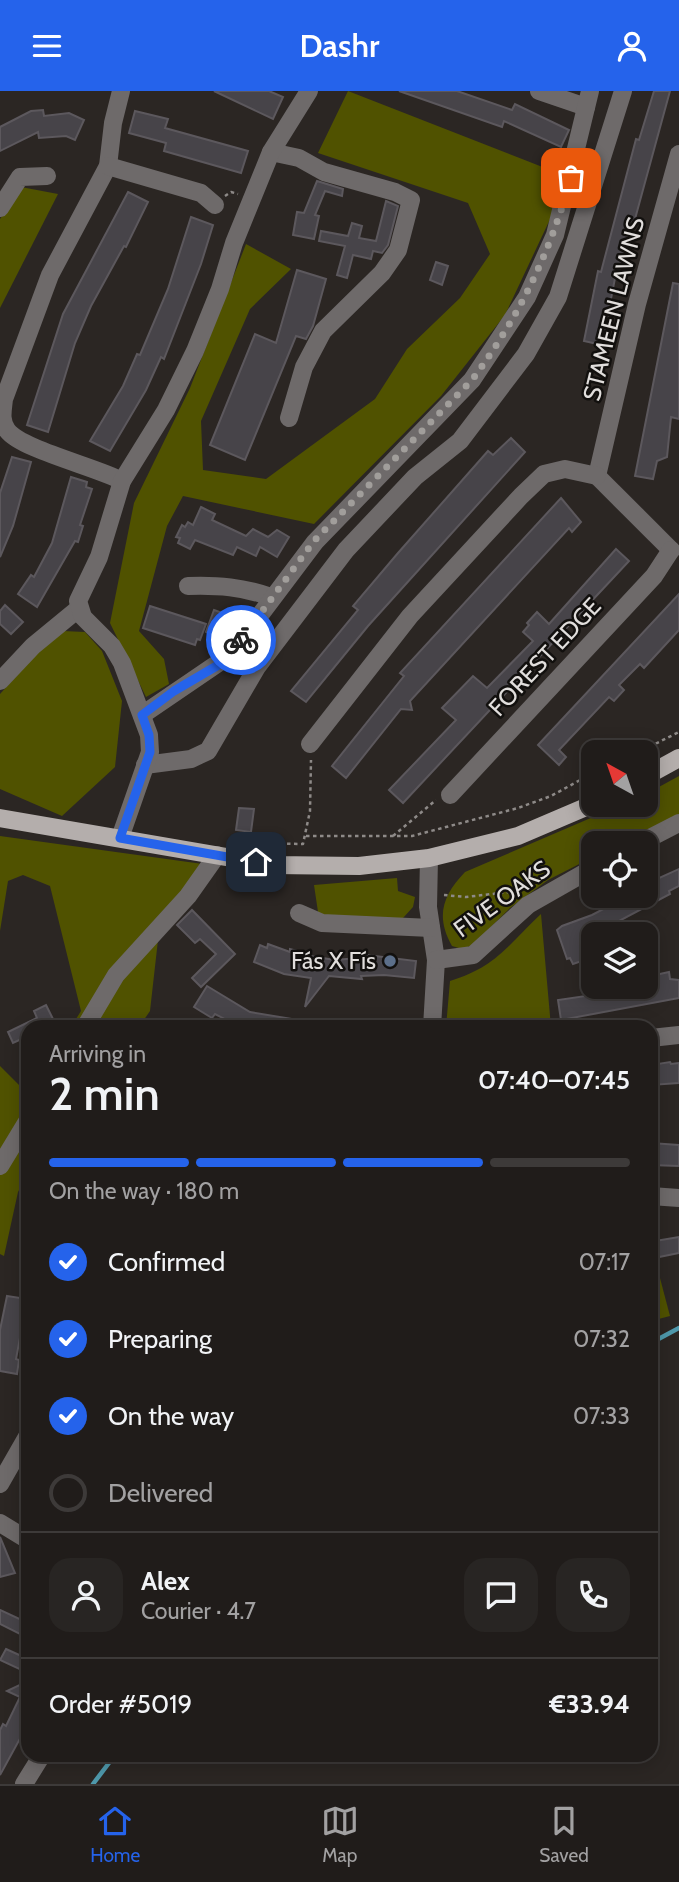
<!DOCTYPE html>
<html lang="en">
<head>
<meta charset="utf-8">
<style>
  :root { --surface:#201c1a; --page:#282523; --text:#f1f3f6; --muted:#a2a1a2; --line:#3d3a39; --accent:#2563eb }
  body { margin:0; font-family:Cabin,sans-serif; background:var(--page); color:var(--text); height:100vh; display:flex; flex-direction:column; font-size:26px; white-space:nowrap }
  * { box-sizing:border-box; margin:0 }
  p { font-size:23px; color:var(--muted) }
  .icon { flex:none; width:38px; height:38px; fill:none; stroke:currentColor; stroke-width:2; stroke-linecap:round; stroke-linejoin:round }
  .map { position:relative; flex:1; overflow:hidden }
  .drawer { position:absolute; left:21px; top:929px; width:637px; height:742px; display:flex; flex-direction:column; background:var(--surface); border-radius:21px; box-shadow:0 4px 18px #0003,0 0 0 2px var(--line) }
  .drawer>* { flex:none }
  .needle { width:46px; rotate:320deg }
  .buttons { position:absolute; left:581px; top:649px; display:grid; gap:14px }
  .buttons a { display:grid; place-items:center; width:77px; height:77px; border-radius:14px; background:var(--surface); box-shadow:0 4px 18px #0003,0 0 0 2px var(--line); font-size:35px }
  .pin { position:absolute; display:grid; place-items:center; width:60px; height:60px; color:#fff; margin:-30px; border-radius:14px; box-shadow:0 4px 10px #0006 }
  .courier { position:absolute; display:grid; place-items:center; width:70px; height:70px; margin:-35px; border:5px solid #2563eb; border-radius:50%; background:#fff; color:#222; box-shadow:0 2px 9px #0007 }
  .head em { font-style:normal; font-weight:600 }
  .head div { display:flex; flex-direction:column-reverse }
  .head { display:flex; align-items:center; justify-content:space-between; height:119px; padding:0 28px }
  h1 { font-size:46px; font-weight:600; line-height:52px }
  .bar { display:grid; grid-template-columns:repeat(4,1fr); gap:10px 7px; align-content:center; height:84px; padding:0 28px }
  .bar i { height:9px; border-radius:5px; background:var(--line) }
  .bar .active { background:var(--accent) }
  .bar p { grid-column:span 4 }
  .line { display:flex; align-items:center; gap:18px; padding:0 28px; border-top:2px solid var(--line) }
  .line div { flex:1 }
  .round { display:grid; place-items:center; flex:none; width:74px; height:74px; border-radius:21px; background:var(--page) }
  ol { padding:0 28px; list-style:none }
  li { display:flex; align-items:center; gap:21px; height:77px }
  li p { margin-inline-start:auto }
  li .icon { padding:7px; border-radius:50%; background:var(--accent); color:#fff; stroke-width:4 }
  li:last-child { color:var(--muted) }
  li i { width:38px; height:38px; border:4px solid var(--line); border-radius:50% }
  header { display:flex; justify-content:space-between; align-items:center; height:91px; padding:0 28px; background:var(--accent); color:#fff; font-size:32px; font-weight:600 }
  .dock { display:flex; justify-content:space-around; align-items:center; height:98px; border-top:2px solid var(--line); background:var(--surface); font-size:19px; color:var(--muted) }
  .dock a { display:grid; justify-items:center; gap:4px }
  .dock .active { color:var(--accent) }
  .map>svg:first-child { display:block }
  .green { fill:#505200 }
  .lines { fill:none; stroke-linecap:round; stroke-linejoin:round }
  .stream { stroke:#4f99ac; stroke-width:4.5 }
  .building { fill:#474449; stroke:#5c585d; stroke-width:2 }
  .path { stroke:#8e8a88; stroke-width:2.5; stroke-dasharray:3.5 3.5; stroke-linecap:butt }
  .minor { stroke:#6e6a6a; stroke-width:18 }
  .major { stroke:#b4aeac; stroke-width:18 }
  .done { stroke:#a19e9b; stroke-width:7; stroke-dasharray:0 12.6 }
  .route { stroke:#2563eb; stroke-width:9 }
  .service-dot { fill:#5c6f8a; stroke:#12100e; stroke-width:2.5 }
  .labels { text-anchor:middle; stroke-width:5; stroke-linejoin:round; paint-order:stroke }
  .street-label { font-size:24px; fill:#e1dedc; stroke:#12100e }
  .poi-label { font-size:24px; fill:#e1dedc; stroke:#12100e; text-anchor:end }
</style>
</head>
<body>
<header><svg class="icon" aria-label="menu" viewBox="0 0 24 24"><path d="M4 6h16M4 12h16M4 18h16"/></svg>Dashr<svg class="icon" aria-label="person" viewBox="0 0 24 24"><circle cx="12" cy="8" r="4"/><path d="M4 21q1-7 8-7t8 7"/></svg></header>
<div class="map">
<svg width="679" height="1693" viewBox="0 0 679 1693">
  <rect width="100%" height="100%" fill="#2b2623"/>
  <g class="green">
    <polygon points="348,0 563,84 552,124 505,224 441,305 314,433 183,405 167,435 139,540 164,568 169,593 146,606 110,532 134,412 190,297 246,153 291,178 250,218 201,330 203,379 266,388 375,308 407,258 460,207 490,163 468,112 318,62"/>
    <polygon points="21,96 58,103 0,217 0,128"/>
    <polygon points="63,540 85,541 102,560 122,610 115,676 62,725 0,698 0,603 39,560"/>
    <path d="M679 685V723L620 752H593V766L548 789 510 817 473 854 462 858 452 855C435 825 443 804 465 781L621 714H646V703Z"/>
    <polygon points="0,745 210,774 158,849 150,920 139,936 71,936 81,920 50,795 23,784 8,790 0,840"/>
    <polygon points="397,787 398,800 415,806 413,816 403,827 326,827 318,821 314,794"/>
    <path d="M541 823 551 936H446L450 890C496 876 508 854 541 823Z"/>
    <polygon points="0,975 28,1003 28,1082 18,1101 4,1165 0,1163"/>
    <polygon points="651,1153 670,1225 651,1230"/>
  </g>
  <g class="lines">
    <g class="stream">
      <polyline points="651,1252 679,1237"/>
      <polyline points="93,1693 115,1664"/>
    </g>
  </g>
  <g class="building">
    <polygon points="214,0 269,0 283,6 273,28"/>
    <polygon points="399,0 457,0 512,19 515,13 569,39 561,56 504,30 502,36"/>
    <polygon points="654,0 670,0 632,139 629,138 619,183 616,182 602,254 584,250 598,180 601,181 636,48 639,49"/>
    <polygon points="43,19 44,25 69,22 84,29 75,49 66,45 39,47 38,41 0,60 0,36 31,20"/>
    <polygon points="135,20 168,28 165,37 248,60 241,82 164,60 166,52 129,42"/>
    <polygon points="317,90 343,98 342,105 325,100 315,124 319,125 314,148 293,144 297,121 304,122"/>
    <polygon points="128,101 148,111 126,156 124,155 91,215 75,252 48,341 27,334 63,223"/>
    <polygon points="386,110 398,115 388,154 382,162 373,160 371,168 353,164 347,187 337,184 345,155 319,150 321,140 348,145 352,132 362,135 359,147 376,150"/>
    <polygon points="191,126 213,134 201,173 164,268 161,266 146,299 110,360 90,350 123,295 137,263 140,264 168,198"/>
    <polygon points="436,171 448,175 442,194 430,189"/>
    <polygon points="297,179 326,188 313,235 306,248 296,245 245,369 210,354 255,243 276,252"/>
    <polygon points="673,192 679,193 679,328 671,326 667,366 657,370 653,388 635,385"/>
    <polygon points="511,347 525,361 368,535 306,611 291,600 358,519 353,515 398,462 488,360 493,364"/>
    <polygon points="12,366 31,371 13,435 0,466 0,402"/>
    <polygon points="71,386 87,391 86,396 92,398 80,434 83,435 78,451 75,450 37,516 18,503 31,484 34,486 52,452"/>
    <polygon points="561,407 581,431 572,441 569,437 410,610 412,619 401,618 346,687 332,675 404,585 400,582"/>
    <polygon points="201,416 215,423 212,429 246,445 253,438 268,446 277,439 289,446 277,466 260,456 256,465 237,456 233,464 195,449 190,458 178,452 180,447 176,446 182,434 185,436 188,431 193,434"/>
    <polygon points="616,458 629,470 403,712 389,699 456,629 442,617 473,585 487,597 533,550 523,541 529,534 527,532 537,521 549,533"/>
    <polygon points="679,503 679,539 644,577 640,573 619,594 624,599 614,610 609,606 559,659 566,666 559,674 538,654"/>
    <polygon points="5,514 23,531 11,543 0,533 0,520"/>
    <polygon points="150,515 206,533 200,549 197,548 195,554 143,537"/>
    <polygon points="214,519 228,524 226,529 229,530 225,542 222,541 220,546 206,541"/>
    <polygon points="239,717 254,718 251,741 236,739"/>
    <polygon points="679,778 679,795 669,800 670,803 617,831 618,834 593,844 593,866 573,873 570,867 567,868 557,839 562,835 592,824 628,805 646,805 646,793"/>
    <polygon points="192,819 235,863 201,896 192,887 216,863 200,848 195,852 177,834"/>
    <polygon points="268,853 290,861 290,858 305,862 304,864 335,869 358,867 358,863 416,870 414,887 384,884 361,885 362,888 329,885 305,916 311,887 284,883 254,871 260,854 267,857"/>
    <polygon points="669,881 670,888 679,889 679,907 561,929 558,909 586,905 585,896 599,896 600,902 646,896 646,893 656,891 655,884"/>
    <polygon points="207,895 250,921 304,930 303,936 240,936 215,923 212,927 194,916"/>
    <polygon points="46,914 57,936 28,936 28,945 13,952 8,941 37,927 34,920"/>
    <polygon points="670,971 671,973 679,972 679,992 651,994 651,974"/>
    <polygon points="651,1052 679,1054 679,1075 651,1074"/>
    <polygon points="679,1146 679,1162 659,1166 655,1150"/>
    <polygon points="7,1205 27,1208 25,1236 22,1236 16,1268 19,1269 17,1283 0,1280 0,1239"/>
    <polygon points="0,1446 15,1482 0,1486"/>
    <polygon points="0,1519 26,1531 20,1543 0,1533"/>
    <polygon points="6,1558 28,1568 28,1582 0,1569"/>
    <polygon points="28,1590 28,1633 0,1684 0,1639 3,1633 6,1635 20,1606 7,1600"/>
  </g>
  <g class="lines">
    <g class="path">
      <polyline points="225,105 231,101 238,103"/>
      <polyline points="637,662 679,641"/>
      <polyline points="306,745 412,745 518,717 551,705 593,682"/>
      <polyline points="393,745 436,709"/>
      <polyline points="245,752 303,753 310,720 311,669"/>
      <polyline points="444,804 466,806 509,801 527,795"/>
    </g>
    <g class="minor">
      <path d="M121 0 113 32 108 75 50 184 4 308C3 319 0 329 7 339 20 358 96 376 122 390"/>
      <polyline points="539,0 586,16"/>
      <polyline points="271,61 299,67 324,81 395,101 411,109 398,159 382,182 323,240 304,276 289,327"/>
      <polyline points="108,75 201,102 215,114"/>
      <polyline points="0,117 20,86 47,85"/>
      <polyline points="597,385 637,213 679,63"/>
      <polyline points="597,385 671,459"/>
      <path d="M188 495C218 494 243 496 271 506"/>
      <polyline points="0,590 33,555 78,518"/>
      <polyline points="142,624 230,564 315,451 472,289 527,206 555,144 590,0"/>
      <polyline points="310,653 410,525 521,405 544,383 565,378 597,385"/>
      <polyline points="145,674 191,668 208,660 257,576 346,459 415,386 460,350 526,263 558,206 623,0"/>
      <polyline points="450,704 654,485 671,459"/>
      <polyline points="120,747 150,661 149,644 122,572 112,555 83,526 78,510 99,466 122,390 166,319 195,260 220,198 234,152 271,61 309,0"/>
      <polyline points="640,752 679,732"/>
      <polyline points="429,767 428,816 436,869 432,936"/>
      <polyline points="299,822 322,832 431,837"/>
      <polyline points="436,869 473,864 528,814 593,777"/>
      <polyline points="85,936 116,884 188,805 217,764"/>
      <polyline points="651,947 679,944"/>
      <polyline points="0,1075 28,1029"/>
      <polyline points="651,1105 679,1107"/>
      <polyline points="0,1393 28,1344"/>
      <polyline points="0,1432 28,1449"/>
      <polyline points="24,1693 42,1664"/>
    </g>
    <g class="major">
      <polyline points="646,685 679,667"/>
      <polyline points="0,727 273,774 359,775 429,767 518,745 593,713"/>
    </g>
  </g>
  <g class="lines">
    <path class="done" d="M241 549 314 450 472 289C520 224 549 164 571 87"/>
    <polyline class="route" points="241,549 220,573 174,600 142,624 149,644 150,661 120,747 256,771"/>
  </g>
  <circle class="service-dot" cx="390" cy="870" r="7"/>
  <g class="labels">
    <g class="street-label">
      <text transform="translate(614 218) rotate(-76)" y="8">STAMEEN LAWNS</text>
      <text transform="translate(545 566) rotate(-47)" y="8">FOREST EDGE</text>
      <text transform="translate(502 808) rotate(-36)" y="8">FIVE OAKS</text>
    </g>
    <g class="poi-label">
      <text x="376" y="878">Fás X Fís</text>
    </g>
  </g>
</svg>
<div class="buttons">
<a><svg class="needle" viewBox="-14 -14 28 28"><path d="M0-13l5 13h-10z" fill="#e53935"/><path d="M0 13l5-13h-10z" fill="#a2a1a2"/></svg></a>
<a><svg class="icon" aria-label="locate" viewBox="0 0 24 24"><circle cx="12" cy="12" r="6"/><path d="M12 2v4M12 18v4M2 12h4M18 12h4"/></svg></a>
<a><svg class="icon" aria-label="layers" viewBox="0 0 24 24"><path d="M12 4l9 5-9 5-9-5zM3 14l9 5 9-5"/></svg></a>
</div>
<div class="pin" style="left:571px;top:87px;background:#ea580c"><svg class="icon" aria-label="bag" viewBox="0 0 24 24"><path d="M5 8h14l-1 12H6zM9 8a3 3 0 0 1 6 0"/></svg></div>
<div class="pin" style="left:256px;top:771px;background:#1f2937"><svg class="icon" aria-label="home" viewBox="0 0 24 24"><path d="M3 11l9-7 9 7M6 9v11h12V9"/></svg></div>
<div class="courier" style="left:241px;top:549px"><svg class="icon" aria-label="bike" viewBox="0 0 24 24"><circle cx="6" cy="16" r="4"/><circle cx="18" cy="16" r="4"/><path d="M6 16l4-8h5l3 8M10 8l3 8H6M13 5h3"/></svg></div>
<section class="drawer">
<div class="head"><div><h1>2 min</h1><p>Arriving in</p></div><em>07:40–07:45</em></div>
<div class="bar"><i class="active"></i><i class="active"></i><i class="active"></i><i></i><p>On the way · 180 m</p></div>
<ol>
<li><svg class="icon" aria-label="check" viewBox="0 0 24 24"><path d="M5 12l5 5 9-10"/></svg>Confirmed<p>07:17</p></li>
<li><svg class="icon" aria-label="check" viewBox="0 0 24 24"><path d="M5 12l5 5 9-10"/></svg>Preparing<p>07:32</p></li>
<li><svg class="icon" aria-label="check" viewBox="0 0 24 24"><path d="M5 12l5 5 9-10"/></svg>On the way<p>07:33</p></li>
<li><i></i>Delivered</li>
</ol>
<div class="line" style="height:126px"><a class="round"><svg class="icon" aria-label="person" viewBox="0 0 24 24"><circle cx="12" cy="8" r="4"/><path d="M4 21q1-7 8-7t8 7"/></svg></a><div><b>Alex</b><p>Courier · 4.7</p></div><a class="round"><svg class="icon" aria-label="chat" viewBox="0 0 24 24"><path d="M4 5h16v11H9l-5 4z"/></svg></a><a class="round"><svg class="icon" aria-label="phone" viewBox="0 0 24 24"><path d="M5 4h4l2 5-3 2q2 4 5 5l2-3 5 2v4C11 20 4 13 5 4z"/></svg></a></div>
<div class="line" style="height:91px"><div>Order #5019</div><b>€33.94</b></div>
</section>
</div>
<nav class="dock">
<a class="active"><svg class="icon" aria-label="home" viewBox="0 0 24 24"><path d="M3 11l9-7 9 7M6 9v11h12V9"/></svg>Home</a>
<a><svg class="icon" aria-label="map" viewBox="0 0 24 24"><path d="M3 6l6-2 6 2 6-2v14l-6 2-6-2-6 2zM9 4v14M15 6v14"/></svg>Map</a>
<a><svg class="icon" aria-label="saved" viewBox="0 0 24 24"><path d="M7 4h10v16l-5-4-5 4z"/></svg>Saved</a>
</nav>
</body>
</html>
